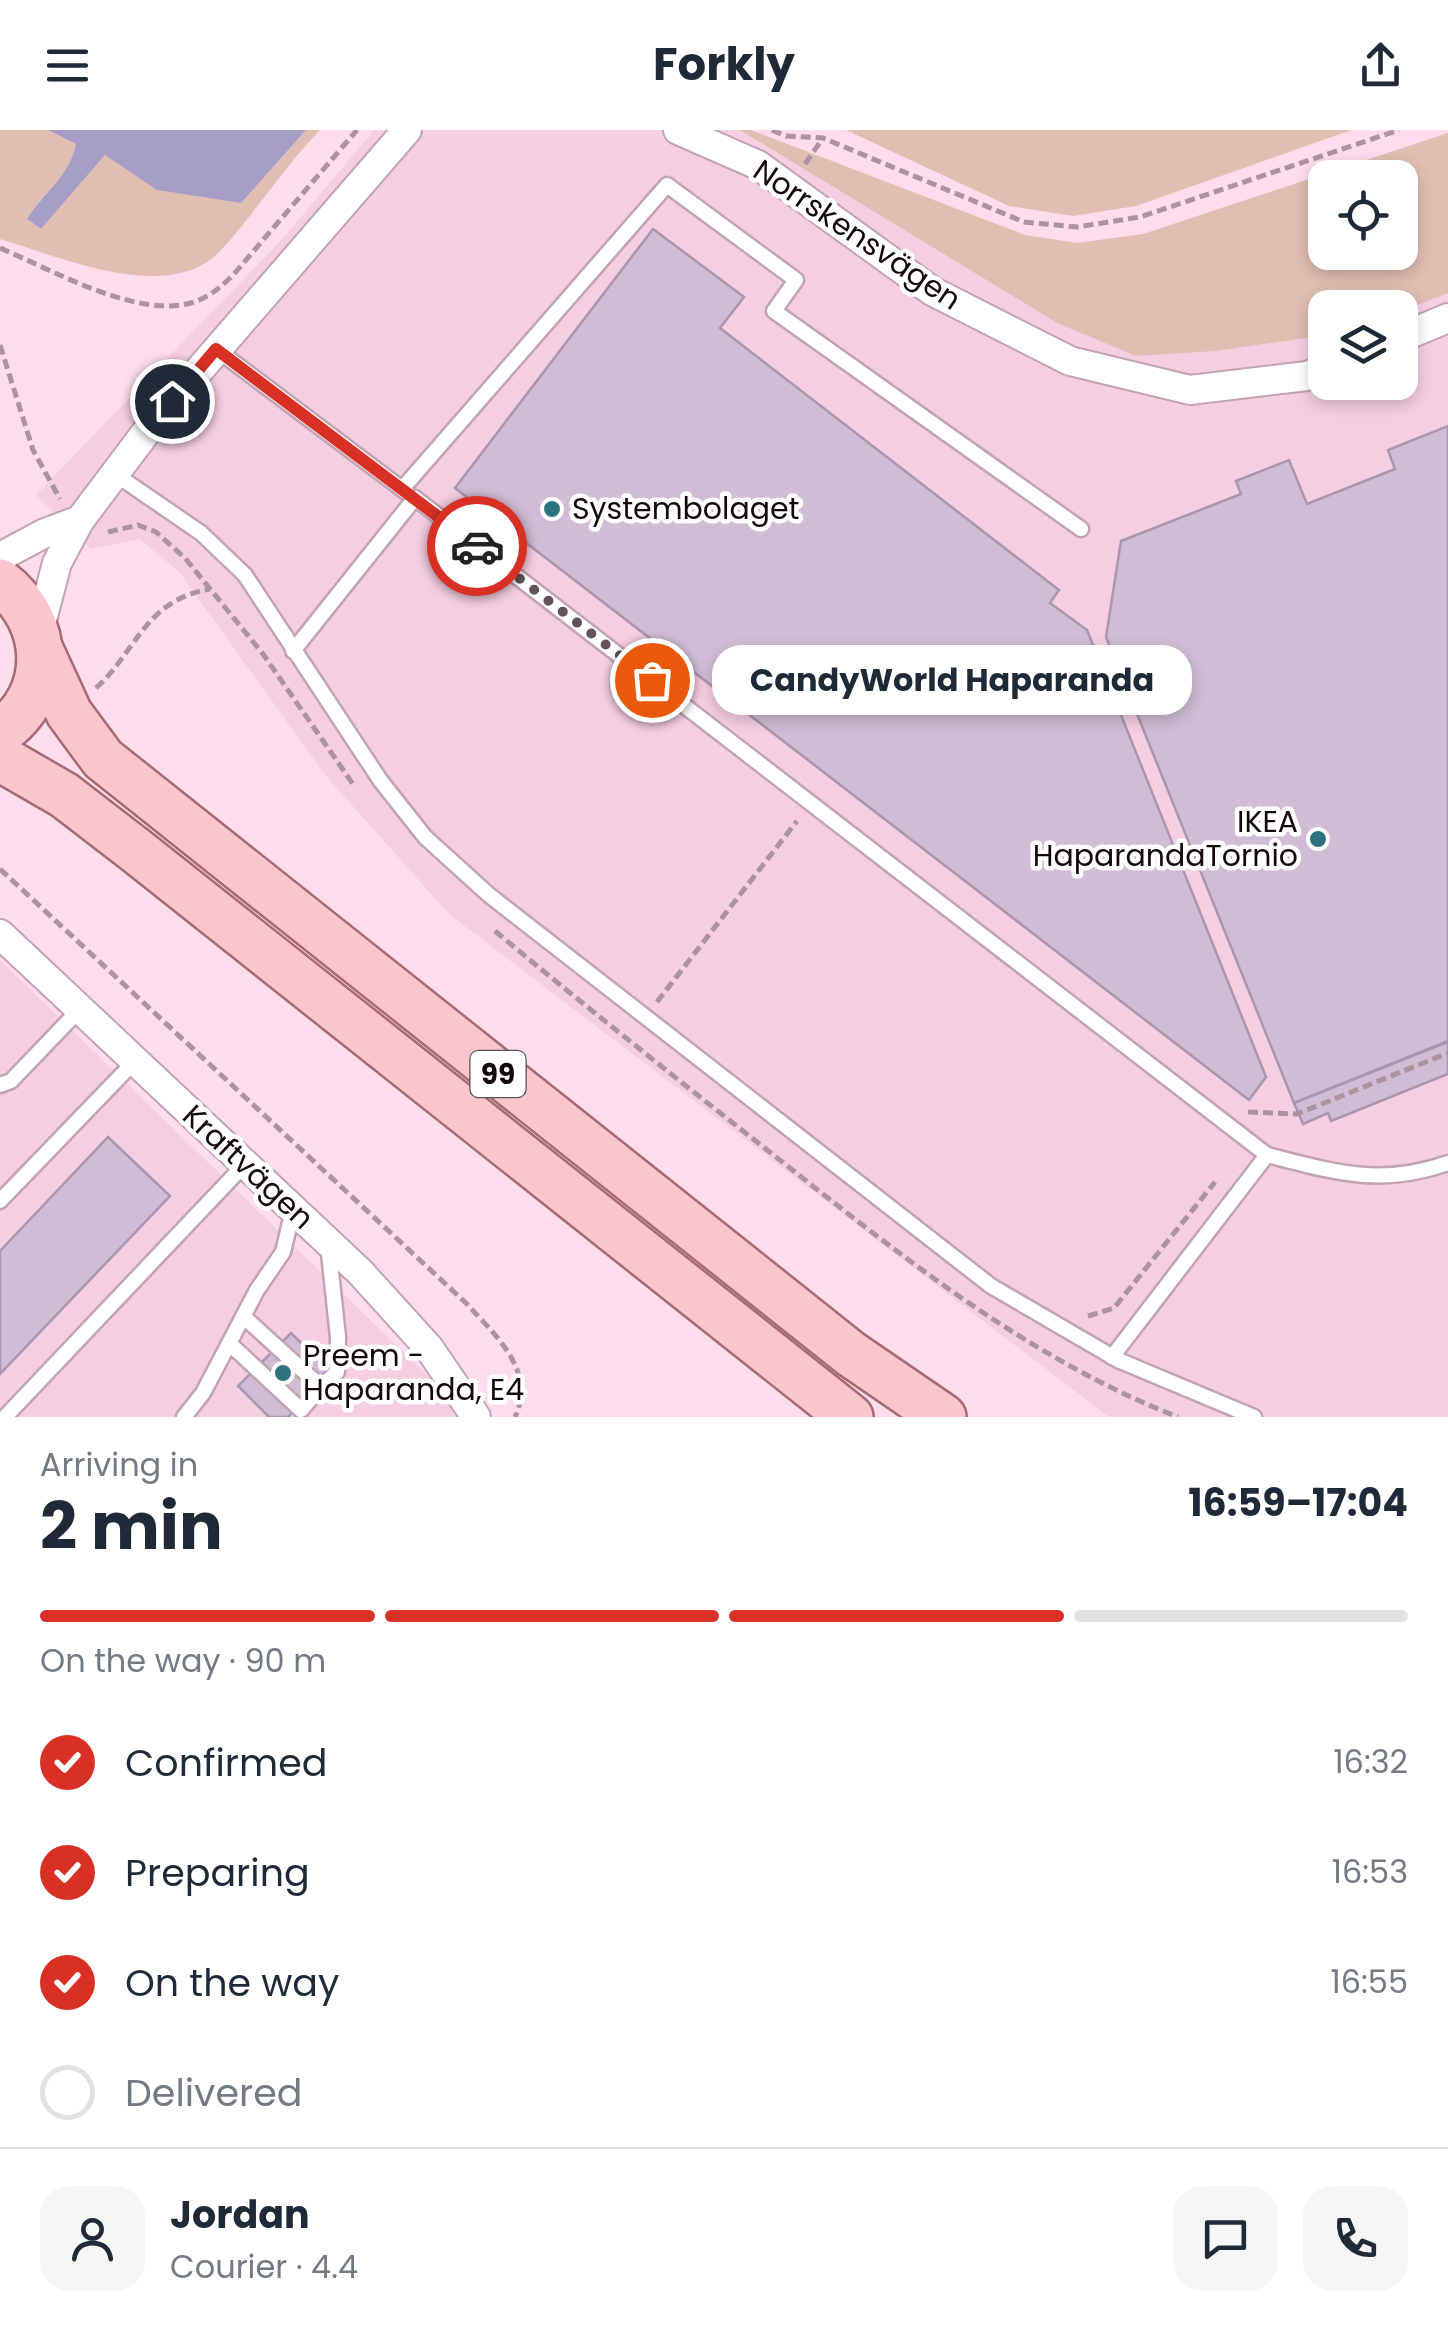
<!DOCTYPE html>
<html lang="en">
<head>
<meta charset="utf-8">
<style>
  :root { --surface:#fff; --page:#f6f6f7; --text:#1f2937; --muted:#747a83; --line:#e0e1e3; --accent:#d93025 }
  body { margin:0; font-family:Poppins,sans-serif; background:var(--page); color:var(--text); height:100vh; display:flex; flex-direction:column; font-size:38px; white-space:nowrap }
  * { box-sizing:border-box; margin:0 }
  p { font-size:32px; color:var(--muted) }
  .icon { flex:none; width:55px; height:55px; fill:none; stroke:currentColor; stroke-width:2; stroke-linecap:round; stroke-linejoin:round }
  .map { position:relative; height:1287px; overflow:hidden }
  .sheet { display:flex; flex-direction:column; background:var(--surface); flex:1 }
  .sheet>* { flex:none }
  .buttons { position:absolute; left:1308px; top:30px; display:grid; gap:20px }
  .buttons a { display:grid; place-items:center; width:110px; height:110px; border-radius:20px; background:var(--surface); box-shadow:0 5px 15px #0003; font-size:50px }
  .pin { position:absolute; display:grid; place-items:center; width:85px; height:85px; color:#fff; margin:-42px; border:5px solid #fff; border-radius:50%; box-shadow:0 2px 10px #0007 }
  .courier { position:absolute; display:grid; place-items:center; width:100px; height:100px; margin:-50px; border:8px solid #d93025; border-radius:50%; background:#fff; color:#222; box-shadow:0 2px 12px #0007 }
  .bubble { position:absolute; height:70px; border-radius:30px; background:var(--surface); box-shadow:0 5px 15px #0003; font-size:32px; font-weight:700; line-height:70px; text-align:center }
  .headline em { font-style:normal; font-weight:700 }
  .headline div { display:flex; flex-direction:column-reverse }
  .headline { display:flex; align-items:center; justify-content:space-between; height:170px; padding:0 40px }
  h1 { font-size:65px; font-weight:700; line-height:75px }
  .bar { display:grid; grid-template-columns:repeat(4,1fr); gap:15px 10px; align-content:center; height:120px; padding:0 40px }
  .bar i { height:12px; border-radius:8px; background:var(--line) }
  .bar .current { background:var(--accent) }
  .bar p { grid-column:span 4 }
  .line { display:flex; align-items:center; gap:25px; padding:0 40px; border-top:2px solid var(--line) }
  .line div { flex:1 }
  .round { display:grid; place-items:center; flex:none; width:105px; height:105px; border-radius:30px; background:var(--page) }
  ol { padding:0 40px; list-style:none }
  li { display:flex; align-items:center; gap:30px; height:110px }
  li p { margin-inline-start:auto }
  li .icon { padding:10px; border-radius:50%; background:var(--accent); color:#fff; stroke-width:4 }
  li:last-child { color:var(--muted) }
  li i { width:55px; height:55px; border:5px solid var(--line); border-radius:50% }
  header { display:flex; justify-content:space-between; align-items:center; height:130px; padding:0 40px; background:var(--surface); font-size:45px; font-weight:700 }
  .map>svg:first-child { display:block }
  .built { fill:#f5cee2 }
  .green { fill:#e0beb2; fill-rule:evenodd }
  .water { fill:#a69ec5 }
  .building { fill:#d0bcd5; stroke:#aa96ae; stroke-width:2.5 }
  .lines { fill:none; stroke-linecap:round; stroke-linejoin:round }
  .service-casing { stroke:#c2a3b2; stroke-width:19 }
  .minor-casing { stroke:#c2a3b2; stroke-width:32 }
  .primary-casing { stroke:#a66b72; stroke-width:50 }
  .path { stroke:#ac939f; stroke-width:5; stroke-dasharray:10 5; stroke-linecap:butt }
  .service { stroke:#fff; stroke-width:14 }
  .minor { stroke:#fff; stroke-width:28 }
  .primary { stroke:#fac6cb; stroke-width:45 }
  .done { stroke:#64525b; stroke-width:10; stroke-dasharray:0 18 }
  .route { stroke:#d93025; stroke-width:12 }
  .poi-dot { fill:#2d7281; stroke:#fff; stroke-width:4 }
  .labels { text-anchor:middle; stroke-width:9; stroke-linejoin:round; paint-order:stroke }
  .shield { fill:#fff; stroke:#595256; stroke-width:2.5 }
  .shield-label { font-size:28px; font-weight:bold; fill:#12080d }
  .street-label { font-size:30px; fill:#12080d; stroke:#fff }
  .poi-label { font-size:30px; fill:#12080d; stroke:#fff; text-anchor:start }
</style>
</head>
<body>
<header><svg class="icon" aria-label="menu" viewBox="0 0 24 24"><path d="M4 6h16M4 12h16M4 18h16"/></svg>Forkly<svg class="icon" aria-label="share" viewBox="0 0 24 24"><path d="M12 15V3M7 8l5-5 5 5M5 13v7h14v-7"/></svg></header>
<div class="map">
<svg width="1448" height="1287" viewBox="0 0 1448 1287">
  <rect width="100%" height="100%" fill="#fddcec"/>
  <g class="built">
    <polygon points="374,0 740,0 1057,193 1136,226 1217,221 1325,205 1325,252 1400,252 1400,182 1448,163 1448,1287 1109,1287 449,784 326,646 180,443 140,409 91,419 36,365 284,107"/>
    <polygon points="0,830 470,1287 0,1287"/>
  </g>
  <g class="green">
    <path d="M0 0H48L76 14C70 45 43 62 27 89L41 99 105 25 158 60 241 73 306 0H320C284 37 256 82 221 120 170 176 61 127 0 109Z"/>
    <path d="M740 0H751L1025 105 1077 113 1143 104 1448 3V163L1400 182V178H1325V205L1217 221 1136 226 1057 193ZM1325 48H1400V122H1325Z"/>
    <polygon points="846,0 1351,0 1136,76 1073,86 1009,76"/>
  </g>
  <path class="water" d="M48 0H306L241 73 157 60 105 25 41 99 27 89C43 63 70 45 76 14Z"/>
  <g class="building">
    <polygon points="653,99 744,167 720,198 1059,460 1050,473 1087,500 1266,947 1249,970 455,358"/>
    <polygon points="1448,296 1448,911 1294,973 1106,507 1121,411 1241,364 1236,351 1289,330 1307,374 1395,339 1388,320"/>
    <polygon points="1448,912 1448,944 1331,991 1328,983 1303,994 1294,973"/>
    <polygon points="108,1007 170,1066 0,1244 0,1121"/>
    <polygon points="291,1203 332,1243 288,1287 269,1287 238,1256"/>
  </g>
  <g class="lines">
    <defs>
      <g id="service">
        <polyline points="216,219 406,362"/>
        <polyline points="115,344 201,403 245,445 380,650 425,707 489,765 991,1156 1118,1230 1254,1287"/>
        <polyline points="402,359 667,55 796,150 774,181 1081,399"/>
        <polyline points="293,521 415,368 1267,1025"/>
        <polyline points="0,955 11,951 80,879"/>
        <polyline points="0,1071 135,931"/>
        <polyline points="244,1187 321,1257 337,1242 338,1207 328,1114"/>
        <polyline points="230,1214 301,1280 321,1257"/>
        <path d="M1112 1227 1267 1025C1335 1042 1379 1057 1448 1033"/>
        <polyline points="5,1287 245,1034"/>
        <polyline points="184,1287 203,1263 257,1160 283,1122 293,1080"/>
      </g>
      <g id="minor">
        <polyline points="678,0 758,35 932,161 1070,231 1190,260 1307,246 1325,239"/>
        <polyline points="1400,208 1448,188"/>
        <polyline points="0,427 45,403 80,390"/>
        <polyline points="38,505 57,433 80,390 150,297 407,0"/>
        <polyline points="0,804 360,1142 429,1218 476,1287"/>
      </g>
      <g id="primary">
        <path d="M0 452C51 490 55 565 0 602"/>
        <polyline points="41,522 69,583 103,629 851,1224 943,1287"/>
        <polyline points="0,628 64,665 138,722 850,1287"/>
      </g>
    </defs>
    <use href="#service" class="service-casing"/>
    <use href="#minor" class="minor-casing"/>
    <use href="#primary" class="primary-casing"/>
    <g class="path">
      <polyline points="772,0 786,6 823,8 1024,92 1077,97 1140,87 1399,0"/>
      <polyline points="805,34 823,8"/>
      <path d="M0 118C53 140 141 192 197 171 212 165 223 155 234 144L357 0"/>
      <polyline points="0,215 33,320 60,369"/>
      <polyline points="108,402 138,395 156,402 185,428 263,524 355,657"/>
      <path d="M96 558C136 522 145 470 210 459"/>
      <path d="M0 739 466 1173C495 1205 537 1241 515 1287"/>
      <path d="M495 801C592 882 691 960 790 1038 910 1133 1034 1231 1178 1287"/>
      <polyline points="657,872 797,691"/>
      <polyline points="1248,982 1297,984 1448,923"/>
      <polyline points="1088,1186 1114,1178 1215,1052"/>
    </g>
    <use href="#service" class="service"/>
    <use href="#minor" class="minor"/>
    <use href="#primary" class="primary"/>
  </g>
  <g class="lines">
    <polyline class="done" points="477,416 652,550"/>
    <polyline class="route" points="172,271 216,219 477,416"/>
  </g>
  <g class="poi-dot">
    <circle cx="552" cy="379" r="10"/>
    <circle cx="1318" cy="709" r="10"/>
    <circle cx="283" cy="1243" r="10"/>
  </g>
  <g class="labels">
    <rect class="shield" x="470.5" y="921" width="55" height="46" rx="8"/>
    <g class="shield-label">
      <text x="498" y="954">99</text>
    </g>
    <g class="street-label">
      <text transform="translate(857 105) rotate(34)" y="10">Norrskensvägen</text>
      <text transform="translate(248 1037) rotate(43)" y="10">Kraftvägen</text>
    </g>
    <g class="poi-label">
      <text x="572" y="389">Systembolaget</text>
      <text x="1298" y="702" text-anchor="end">IKEA<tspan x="1298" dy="34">HaparandaTornio</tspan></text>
      <text x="303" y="1236">Preem -<tspan x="303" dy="34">Haparanda, E4</tspan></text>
    </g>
  </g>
</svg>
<div class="buttons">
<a><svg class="icon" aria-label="locate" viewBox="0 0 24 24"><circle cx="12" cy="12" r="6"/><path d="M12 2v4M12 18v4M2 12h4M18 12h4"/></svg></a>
<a><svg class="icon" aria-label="layers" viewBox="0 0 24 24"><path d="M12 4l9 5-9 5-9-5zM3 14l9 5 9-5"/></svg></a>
</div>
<div class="pin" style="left:652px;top:550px;background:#ea580c"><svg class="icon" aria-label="bag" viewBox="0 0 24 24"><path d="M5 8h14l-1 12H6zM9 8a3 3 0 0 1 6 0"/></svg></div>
<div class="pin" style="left:172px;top:271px;background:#1f2937"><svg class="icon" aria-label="home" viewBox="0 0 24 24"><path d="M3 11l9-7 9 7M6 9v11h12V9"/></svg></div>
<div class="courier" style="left:477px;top:416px"><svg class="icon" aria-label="car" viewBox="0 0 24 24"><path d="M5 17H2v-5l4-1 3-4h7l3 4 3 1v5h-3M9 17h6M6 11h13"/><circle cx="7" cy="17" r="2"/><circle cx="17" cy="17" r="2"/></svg></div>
<div class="bubble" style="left:712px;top:515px;width:480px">CandyWorld Haparanda</div>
</div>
<section class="sheet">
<div class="headline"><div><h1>2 min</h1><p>Arriving in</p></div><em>16:59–17:04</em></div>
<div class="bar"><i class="current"></i><i class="current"></i><i class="current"></i><i></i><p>On the way · 90 m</p></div>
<ol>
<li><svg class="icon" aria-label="check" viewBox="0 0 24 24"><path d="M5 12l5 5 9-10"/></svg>Confirmed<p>16:32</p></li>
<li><svg class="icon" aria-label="check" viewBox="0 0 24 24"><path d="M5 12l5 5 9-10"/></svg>Preparing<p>16:53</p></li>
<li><svg class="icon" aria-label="check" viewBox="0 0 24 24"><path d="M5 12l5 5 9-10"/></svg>On the way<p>16:55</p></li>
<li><i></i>Delivered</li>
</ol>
<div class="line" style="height:180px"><a class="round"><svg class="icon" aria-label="person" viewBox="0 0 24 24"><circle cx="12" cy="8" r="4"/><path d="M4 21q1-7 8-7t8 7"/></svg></a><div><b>Jordan</b><p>Courier · 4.4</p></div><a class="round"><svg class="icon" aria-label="chat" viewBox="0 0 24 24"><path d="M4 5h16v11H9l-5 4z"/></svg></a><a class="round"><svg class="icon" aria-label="phone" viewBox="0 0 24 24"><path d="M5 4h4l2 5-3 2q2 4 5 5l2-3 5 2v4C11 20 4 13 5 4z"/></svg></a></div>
</section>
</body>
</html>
